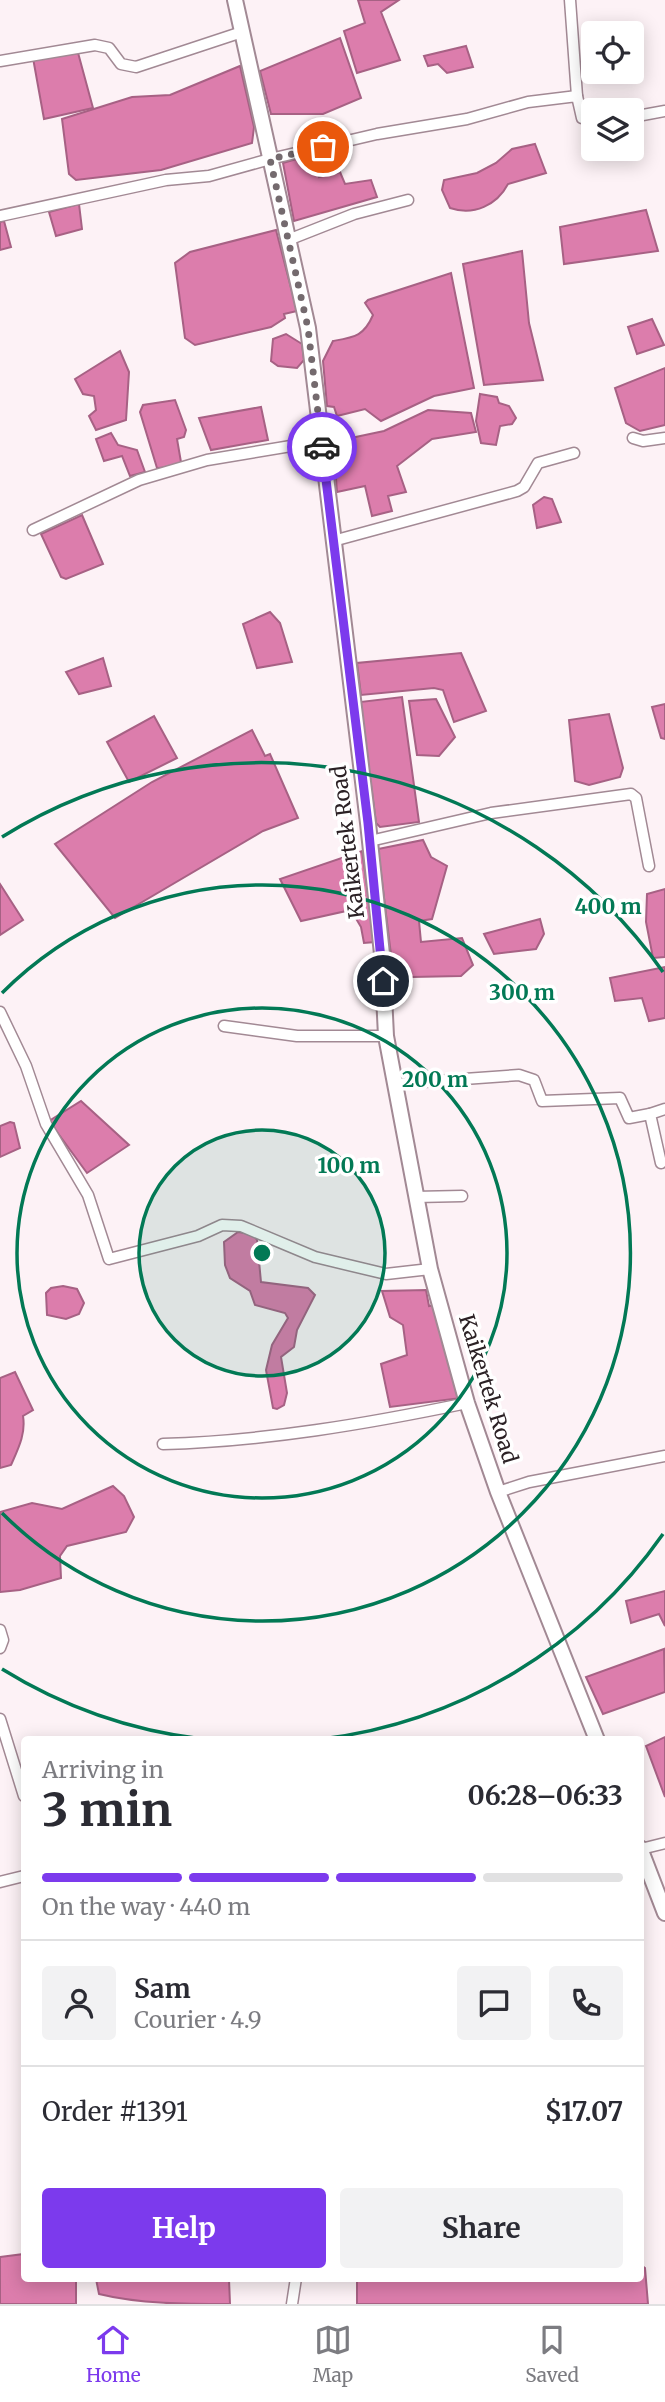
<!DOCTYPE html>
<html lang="en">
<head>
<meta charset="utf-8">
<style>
  :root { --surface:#fff; --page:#f2f2f3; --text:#2b2b33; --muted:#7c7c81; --line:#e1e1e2; --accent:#7c3aed }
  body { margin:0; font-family:Merriweather,serif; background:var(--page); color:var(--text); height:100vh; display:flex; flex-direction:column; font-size:26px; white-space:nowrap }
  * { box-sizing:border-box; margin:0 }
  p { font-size:23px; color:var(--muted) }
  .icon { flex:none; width:38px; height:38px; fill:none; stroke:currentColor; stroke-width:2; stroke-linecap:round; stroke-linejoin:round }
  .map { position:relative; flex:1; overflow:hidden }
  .details { position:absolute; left:21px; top:1736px; width:623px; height:546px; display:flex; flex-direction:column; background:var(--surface); border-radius:7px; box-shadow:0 4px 18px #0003 }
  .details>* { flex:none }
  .buttons { position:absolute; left:581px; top:21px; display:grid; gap:14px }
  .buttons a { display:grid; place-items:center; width:63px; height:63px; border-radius:7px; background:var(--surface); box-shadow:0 4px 18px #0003; font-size:35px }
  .pin { position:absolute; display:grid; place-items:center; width:60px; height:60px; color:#fff; margin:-30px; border:4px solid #fff; border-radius:50%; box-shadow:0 2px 7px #0007 }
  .courier { position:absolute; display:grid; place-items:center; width:70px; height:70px; margin:-35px; border:5px solid #7c3aed; border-radius:50%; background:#fff; color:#222; box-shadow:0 2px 9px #0007 }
  .headline em { font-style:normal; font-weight:700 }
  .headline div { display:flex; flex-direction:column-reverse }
  .headline { display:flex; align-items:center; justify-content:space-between; height:119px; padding:0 21px }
  h1 { font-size:46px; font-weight:700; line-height:52px }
  .bar { display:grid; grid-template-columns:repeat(4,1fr); gap:10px 7px; align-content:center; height:84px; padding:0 21px }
  .bar i { height:9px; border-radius:5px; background:var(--line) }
  .bar .current { background:var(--accent) }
  .bar p { grid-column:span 4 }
  .line { display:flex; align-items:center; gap:18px; padding:0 21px; border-top:2px solid var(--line) }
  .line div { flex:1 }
  .round { display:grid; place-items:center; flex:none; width:74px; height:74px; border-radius:7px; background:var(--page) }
  .cta { display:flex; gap:14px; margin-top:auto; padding:14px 21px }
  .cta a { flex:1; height:80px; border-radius:7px; background:var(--accent); color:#fff; font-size:28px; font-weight:700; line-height:80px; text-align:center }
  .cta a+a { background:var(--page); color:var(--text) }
  .tabs { display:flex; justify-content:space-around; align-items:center; height:98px; border-top:2px solid var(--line); background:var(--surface); font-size:19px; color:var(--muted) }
  .tabs a { display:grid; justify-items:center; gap:4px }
  .tabs .current { color:var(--accent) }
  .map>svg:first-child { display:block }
  .water { fill:#dc7dac; stroke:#a76184; stroke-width:2 }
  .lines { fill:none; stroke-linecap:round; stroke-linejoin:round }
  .minor-casing { stroke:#a28994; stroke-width:13 }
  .secondary-casing { stroke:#a28994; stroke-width:18 }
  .minor { stroke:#fff; stroke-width:10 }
  .secondary { stroke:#fff; stroke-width:14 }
  .done { stroke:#746a6e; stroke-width:7; stroke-dasharray:0 12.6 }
  .route { stroke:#7c3aed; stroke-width:9 }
  .ring { fill:none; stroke:#027955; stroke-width:3.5 }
  .labels { text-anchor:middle; stroke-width:7; stroke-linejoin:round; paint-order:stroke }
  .street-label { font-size:21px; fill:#2b2125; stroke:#fff }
  .centre { fill:#027955; stroke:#fff; stroke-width:3.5 }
  .ring-label { font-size:21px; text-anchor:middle; font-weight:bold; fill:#027955; stroke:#fff; stroke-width:7; stroke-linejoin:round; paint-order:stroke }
</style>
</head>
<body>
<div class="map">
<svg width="665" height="2304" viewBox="0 0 665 2304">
  <rect width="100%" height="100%" fill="#fdf2f6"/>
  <g class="water">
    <polygon points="358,0 399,0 381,12 400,60 357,73 344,31 365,23"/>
    <polygon points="340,38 361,98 323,114 271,114 260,71"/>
    <polygon points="466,46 473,67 447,73 438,64 428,66 424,56"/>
    <polygon points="77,49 93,108 44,119 33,58"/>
    <polygon points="240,66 254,127 252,143 161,170 76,180 69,174 62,119 132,97 170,95"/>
    <path d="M535 144 546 173 508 184C497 205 474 216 450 208L442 190 444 180 477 173 496 163 512 149Z"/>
    <polygon points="313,154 319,177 340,172 345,184 371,180 377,197 294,221 283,163"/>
    <polygon points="79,204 82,229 56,236 49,212"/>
    <polygon points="646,210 658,251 564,264 560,227"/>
    <polygon points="4,221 11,247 0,250 0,222"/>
    <polygon points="276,230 297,311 284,314 285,318 271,327 195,345 185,338 175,263 190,252"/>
    <polygon points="522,251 529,323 543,380 484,385 463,264"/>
    <path d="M451 273 474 388 434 396 381 421 365 409 337 416 334 407 327 406 323 361 333 341C355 337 364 336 373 315L365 303 368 300Z"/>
    <polygon points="652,319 664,345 637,354 628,327"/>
    <polygon points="286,334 302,344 304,360 297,368 278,366 271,361 273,339"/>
    <polygon points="120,351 129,372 126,420 96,430 89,416 96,410 94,396 83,394 75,379"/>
    <polygon points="665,368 665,425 640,431 626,423 615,388"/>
    <polygon points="480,394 497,397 499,403 509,406 516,418 512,424 500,426 496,445 481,443 476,421"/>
    <polygon points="175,400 186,430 184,437 177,439 181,462 177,467 157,468 140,412 143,405"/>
    <polygon points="261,407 268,440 211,450 199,418"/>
    <polygon points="428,410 471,413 476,432 432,439 397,466 406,492 388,496 392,511 372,516 365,486 337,492 335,464 351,461 346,439 384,431"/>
    <polygon points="111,433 118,445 137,450 145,472 130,476 122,456 104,461 96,439"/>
    <polygon points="544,497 552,499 561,522 537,528 533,505"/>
    <polygon points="82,515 103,564 66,579 61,577 41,534"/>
    <polygon points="270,612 280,623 292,662 257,668 243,624"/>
    <polygon points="461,653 486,711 454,722 443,690 434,688 361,695 357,663"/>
    <polygon points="103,658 111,686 79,694 66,672"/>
    <polygon points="402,697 419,822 380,827 376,823 360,702"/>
    <polygon points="436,699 455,737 439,756 417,755 409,701"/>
    <polygon points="665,704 665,739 661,738 652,707"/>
    <polygon points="609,714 623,768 620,777 589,785 575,781 569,720"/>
    <polygon points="154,716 177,758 129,782 107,742"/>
    <polygon points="252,730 265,756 270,754 298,818 263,831 115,918 55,844 152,782"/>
    <polygon points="423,840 431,857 447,866 432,919 419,921 421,942 462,938 473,965 461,976 412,977 393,971 378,849"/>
    <polygon points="362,851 375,942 364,943 361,927 351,910 301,921 280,879"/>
    <polygon points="0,884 23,920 0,935"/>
    <polygon points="665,889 665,957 653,958 646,922 647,894"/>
    <polygon points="540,919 544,934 536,949 494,954 484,934"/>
    <polygon points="665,967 665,1018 649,1021 642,998 615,1001 610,978"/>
    <polygon points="81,1101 129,1145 87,1173 49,1121"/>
    <polygon points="10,1122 14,1123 20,1148 0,1157 0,1126"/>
    <polygon points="238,1232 253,1234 257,1240 261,1282 308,1288 315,1295 297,1330 294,1347 281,1357 287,1393 284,1405 277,1409 273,1408 266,1370 272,1345 288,1318 285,1313 255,1305 250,1291 230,1278 225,1265 224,1242"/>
    <polygon points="63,1286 77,1289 84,1303 79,1314 66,1319 47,1315 46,1293 51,1288"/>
    <polygon points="426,1290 429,1306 436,1305 461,1398 390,1407 381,1364 407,1355 403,1325 390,1317 382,1291"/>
    <path d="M15 1372 33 1410 23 1416C26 1434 18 1449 11 1465L0 1468V1378Z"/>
    <polygon points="113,1486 124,1496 134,1517 126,1532 67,1546 60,1556 61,1578 20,1590 0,1592 0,1512 32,1503 62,1509"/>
    <polygon points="665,1591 665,1626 659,1614 631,1623 626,1601"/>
    <polygon points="664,1649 665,1692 603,1714 586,1677"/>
    <polygon points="665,1737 665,1797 646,1746"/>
    <polygon points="24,2254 24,2278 76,2279 76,2304 0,2304 0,2257"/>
    <polygon points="641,2265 645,2268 648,2304 357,2304 357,2279 640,2278"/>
    <path d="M96 2279H229L230 2304C188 2304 139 2304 99 2294Z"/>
  </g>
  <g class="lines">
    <defs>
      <g id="minor">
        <polyline points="570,0 577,96"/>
        <polyline points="0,61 95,45 109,48 121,64 136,67 242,32"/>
        <polyline points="632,117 665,111"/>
        <polyline points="0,216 166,180 209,176 270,159 377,134 467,119 528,102 577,96 582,118 593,119"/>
        <polyline points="288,240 354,214 408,200"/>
        <polyline points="633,438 643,441 665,438"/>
        <polyline points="33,530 139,480 207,460 321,441"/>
        <polyline points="333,541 517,491 524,487 538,463 574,453"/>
        <polyline points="370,841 491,813 631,794 636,798 649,866"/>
        <polyline points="0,1012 26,1066 46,1124 88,1195 109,1259 198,1236 222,1225 241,1226 315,1257 386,1274 430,1269"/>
        <polyline points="224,1026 297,1036 386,1036"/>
        <polyline points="394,1084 519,1075 534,1080 542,1101 620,1098 629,1118 650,1114"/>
        <polyline points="661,1163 650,1114 665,1109"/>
        <polyline points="415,1197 462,1196"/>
        <path d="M163 1444C266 1441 366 1424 467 1403"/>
        <polyline points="498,1492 529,1482 665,1456"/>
        <polyline points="0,1630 3,1640 0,1648"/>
        <polyline points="0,1719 24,1796"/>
        <polyline points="641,1849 665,1843"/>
        <polyline points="0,1882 24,1876"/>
        <polyline points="292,2304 296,2278"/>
      </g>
      <g id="secondary">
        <polyline points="235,0 308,328 368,823 382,954 386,1036 430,1269 467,1403 498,1492 597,1740"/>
        <polyline points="640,1848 665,1913"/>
      </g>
    </defs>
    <use href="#minor" class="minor-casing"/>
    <use href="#secondary" class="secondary-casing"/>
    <use href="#minor" class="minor"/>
    <use href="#secondary" class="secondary"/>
  </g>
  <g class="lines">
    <polyline class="done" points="322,447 308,328 270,159 323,147"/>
    <polyline class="route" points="322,447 368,823 383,981"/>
  </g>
  <circle cx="262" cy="1253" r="123" fill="#027955" fill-opacity=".12"/>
  <g class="ring">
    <circle cx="262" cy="1253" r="123"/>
    <circle cx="262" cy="1253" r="245"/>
    <path d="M2 993A368 368 0 1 1 2 1513"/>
    <path d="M663 1534A490 490 0 0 1 322 1739M202 1739A490 490 0 0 1 2 1669M2 837A490 490 0 0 1 663 972"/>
  </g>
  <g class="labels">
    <g class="street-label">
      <text transform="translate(348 842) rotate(-97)" y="7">Kaikertek Road</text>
      <text transform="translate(488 1389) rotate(73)" y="7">Kaikertek Road</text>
    </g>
  </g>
  <circle cx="262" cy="1253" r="10" class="centre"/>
  <g class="ring-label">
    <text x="608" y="914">400 m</text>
    <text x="522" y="1000">300 m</text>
    <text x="435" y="1087">200 m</text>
    <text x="349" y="1173">100 m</text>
  </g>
</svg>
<div class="buttons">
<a><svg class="icon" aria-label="locate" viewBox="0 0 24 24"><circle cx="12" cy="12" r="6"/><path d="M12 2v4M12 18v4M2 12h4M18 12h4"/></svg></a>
<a><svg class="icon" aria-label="layers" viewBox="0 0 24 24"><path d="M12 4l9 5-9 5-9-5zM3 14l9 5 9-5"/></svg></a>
</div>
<div class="pin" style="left:323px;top:147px;background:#ea580c"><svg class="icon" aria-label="bag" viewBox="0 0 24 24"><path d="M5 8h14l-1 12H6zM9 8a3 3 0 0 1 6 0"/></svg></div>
<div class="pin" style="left:383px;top:981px;background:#1f2937"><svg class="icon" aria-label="home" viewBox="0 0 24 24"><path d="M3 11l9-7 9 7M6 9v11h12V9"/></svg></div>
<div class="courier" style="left:322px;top:447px"><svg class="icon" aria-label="car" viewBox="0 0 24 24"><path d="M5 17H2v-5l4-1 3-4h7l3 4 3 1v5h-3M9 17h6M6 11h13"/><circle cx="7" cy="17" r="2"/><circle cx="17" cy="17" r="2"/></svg></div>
<section class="details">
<div class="headline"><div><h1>3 min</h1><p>Arriving in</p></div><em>06:28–06:33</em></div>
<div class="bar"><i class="current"></i><i class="current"></i><i class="current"></i><i></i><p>On the way · 440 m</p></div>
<div class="line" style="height:126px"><a class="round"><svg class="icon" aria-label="person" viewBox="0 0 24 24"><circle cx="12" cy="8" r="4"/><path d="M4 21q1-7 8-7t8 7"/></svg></a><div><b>Sam</b><p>Courier · 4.9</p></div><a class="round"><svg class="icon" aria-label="chat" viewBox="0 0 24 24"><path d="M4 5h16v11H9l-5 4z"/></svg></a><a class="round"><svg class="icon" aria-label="phone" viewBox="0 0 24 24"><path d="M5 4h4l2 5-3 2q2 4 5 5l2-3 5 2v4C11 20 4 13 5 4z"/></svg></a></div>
<div class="line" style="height:91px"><div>Order #1391</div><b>$17.07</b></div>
<div class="cta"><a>Help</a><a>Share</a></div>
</section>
</div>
<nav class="tabs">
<a class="current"><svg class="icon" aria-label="home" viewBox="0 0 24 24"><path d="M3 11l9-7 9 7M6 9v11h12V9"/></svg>Home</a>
<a><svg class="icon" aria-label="map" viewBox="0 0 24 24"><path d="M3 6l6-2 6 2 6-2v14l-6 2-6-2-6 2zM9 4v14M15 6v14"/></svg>Map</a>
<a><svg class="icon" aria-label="saved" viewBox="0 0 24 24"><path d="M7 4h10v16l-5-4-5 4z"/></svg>Saved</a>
</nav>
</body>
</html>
